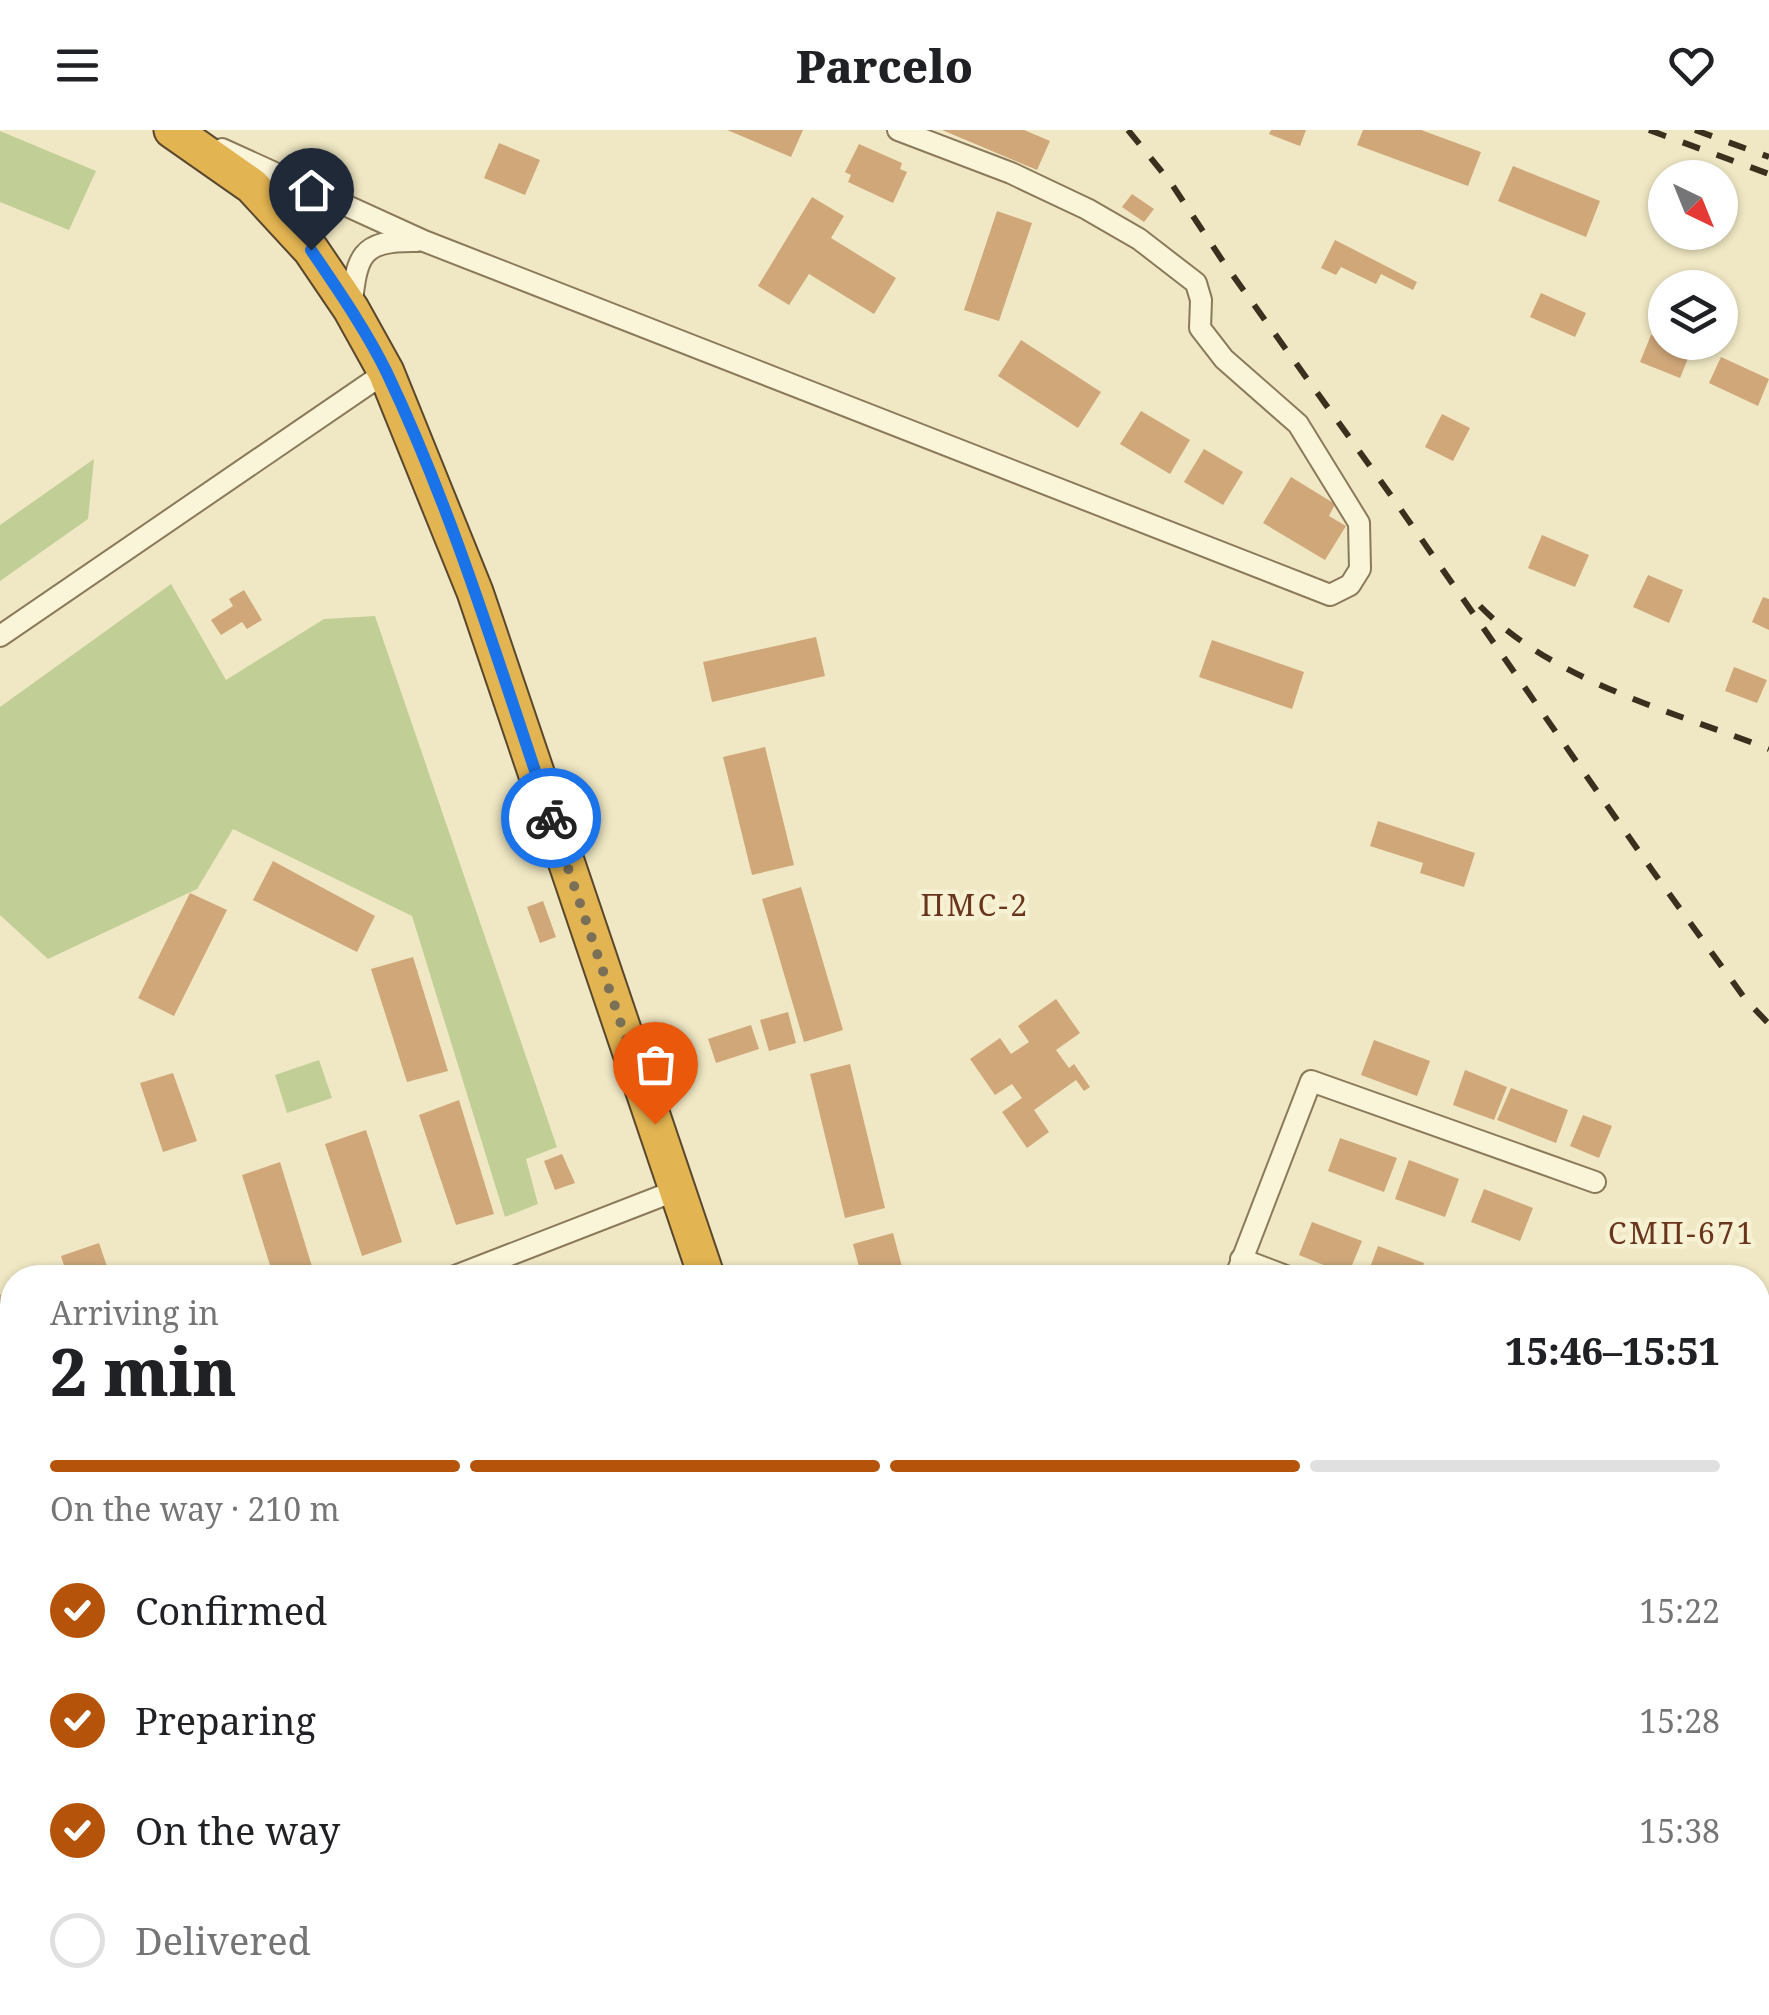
<!DOCTYPE html>
<html lang="en">
<head>
<meta charset="utf-8">
<style>
  :root { --surface:#fff; --page:#f2f2f2; --text:#202124; --muted:#757577; --line:#e0e0e0; --accent:#b45309 }
  body { margin:0; font-family:"Noto Serif",serif; background:var(--page); color:var(--text); height:100vh; display:flex; flex-direction:column; font-size:38px; white-space:nowrap }
  * { box-sizing:border-box; margin:0 }
  p { font-size:32px; color:var(--muted) }
  .icon { flex:none; width:55px; height:55px; fill:none; stroke:currentColor; stroke-width:2; stroke-linecap:round; stroke-linejoin:round }
  .map { position:relative; flex:1; overflow:hidden }
  .details { position:absolute; left:0px; top:1135px; width:1770px; height:750px; display:flex; flex-direction:column; background:var(--surface); border-radius:40px 40px 0 0; box-shadow:0 2px 8px #0004 }
  .details>* { flex:none }
  .needle { width:65px; rotate:137deg }
  .buttons { position:absolute; left:1648px; top:30px; display:grid; gap:20px }
  .buttons a { display:grid; place-items:center; width:90px; height:90px; border-radius:50%; background:var(--surface); box-shadow:0 2px 8px #0004; font-size:50px }
  .pin { position:absolute; display:grid; place-items:center; width:85px; height:85px; color:#fff; margin:-102px -42px; border-radius:50% 50% 50% 0; rotate:-45deg; box-shadow:0 0 10px #0007 }
  .pin .icon { rotate:45deg }
  .courier { position:absolute; display:grid; place-items:center; width:100px; height:100px; margin:-50px; border:8px solid #1a73e8; border-radius:50%; background:#fff; color:#222; box-shadow:0 2px 12px #0007 }
  .overview em { font-style:normal; font-weight:800 }
  .overview div { display:flex; flex-direction:column-reverse }
  .overview { display:flex; align-items:center; justify-content:space-between; height:170px; padding:0 50px }
  h1 { font-size:65px; font-weight:800; line-height:75px }
  .bar { display:grid; grid-template-columns:repeat(4,1fr); gap:15px 10px; align-content:center; height:120px; padding:0 50px }
  .bar i { height:12px; border-radius:8px; background:var(--line) }
  .bar .current { background:var(--accent) }
  .bar p { grid-column:span 4 }
  ol { padding:0 50px; list-style:none }
  li { display:flex; align-items:center; gap:30px; height:110px }
  li p { margin-inline-start:auto }
  li .icon { padding:10px; border-radius:50%; background:var(--accent); color:#fff; stroke-width:4 }
  li:last-child { color:var(--muted) }
  li i { width:55px; height:55px; border:5px solid var(--line); border-radius:50% }
  header { display:flex; justify-content:space-between; align-items:center; height:130px; padding:0 50px; background:var(--surface); font-size:45px; font-weight:800 }
  .map>svg:first-child { display:block }
  .green { fill:#c1cf97 }
  .building { fill:#cfa779 }
  .lines { fill:none; stroke-linecap:round; stroke-linejoin:round }
  .street-casing { stroke:#8b7a5a; stroke-width:24 }
  .highway-casing { stroke:#59472e; stroke-width:39 }
  .street { stroke:#faf4d8; stroke-width:20 }
  .highway { stroke:#e2b452; stroke-width:35 }
  .rail { stroke:#3b2f1e; stroke-width:6; stroke-dasharray:18 18; stroke-linecap:butt }
  .done { stroke:#7a7058; stroke-width:10; stroke-dasharray:0 18 }
  .route { stroke:#1a73e8; stroke-width:12 }
  .labels { text-anchor:middle; stroke-width:9; stroke-linejoin:round; paint-order:stroke }
  .neighbourhood-label { font-size:30px; letter-spacing:2.5px; fill:#69351c; stroke:#f7f1d4 }
</style>
</head>
<body>
<header><svg class="icon" aria-label="menu" viewBox="0 0 24 24"><path d="M4 6h16M4 12h16M4 18h16"/></svg>Parcelo<svg class="icon" aria-label="heart" viewBox="0 0 24 24"><path d="M12 20l-8-8c-3-5 5-10 8-4 3-6 11-1 8 4z"/></svg></header>
<div class="map">
<svg width="1769" height="1885" viewBox="0 0 1769 1885">
  <rect width="100%" height="100%" fill="#f0e8c4"/>
  <g class="green">
    <polygon points="0,1 96,41 69,100 0,72"/>
    <polygon points="94,329 88,389 0,451 0,395"/>
    <polygon points="171,454 226,550 324,489 375,486 557,1017 526,1029 538,1074 505,1087 412,786 233,699 197,759 48,829 0,785 0,577"/>
    <polygon points="319,930 332,968 287,983 275,945"/>
  </g>
  <g class="building">
    <polygon points="727,0 803,0 791,27"/>
    <polygon points="942,0 1024,0 1050,11 1037,40"/>
    <polygon points="1271,0 1306,0 1300,16 1269,4"/>
    <polygon points="1363,0 1421,0 1481,22 1468,56 1357,15"/>
    <polygon points="499,13 540,30 525,65 484,48"/>
    <polygon points="859,14 902,33 900,39 907,42 893,73 848,52 851,45 845,42"/>
    <polygon points="1513,36 1600,71 1586,107 1498,71"/>
    <polygon points="1132,64 1154,79 1144,92 1122,77"/>
    <polygon points="812,67 844,86 831,108 896,148 874,184 809,144 789,175 758,156"/>
    <polygon points="997,81 1032,93 999,191 964,180"/>
    <polygon points="1335,110 1417,152 1413,160 1381,144 1376,154 1341,137 1336,145 1321,138"/>
    <polygon points="1541,163 1586,183 1575,207 1530,187"/>
    <polygon points="1651,205 1691,221 1680,248 1640,232"/>
    <polygon points="1021,210 1101,262 1078,298 998,246"/>
    <polygon points="1721,227 1769,249 1758,276 1709,253"/>
    <polygon points="1141,281 1190,310 1170,344 1120,314"/>
    <polygon points="1442,284 1470,298 1453,331 1425,317"/>
    <polygon points="1204,319 1243,342 1223,375 1184,352"/>
    <polygon points="1291,347 1335,374 1329,386 1346,396 1325,430 1263,393"/>
    <polygon points="1542,405 1589,425 1575,457 1528,438"/>
    <polygon points="1648,445 1683,460 1669,493 1633,477"/>
    <polygon points="244,460 262,490 247,499 242,492 221,505 211,490 233,476 229,469"/>
    <polygon points="1763,467 1769,469 1769,500 1752,492"/>
    <polygon points="816,507 825,546 712,572 703,532"/>
    <polygon points="1212,510 1304,542 1292,579 1199,547"/>
    <polygon points="1734,537 1767,550 1757,573 1725,561"/>
    <polygon points="765,617 794,735 752,745 723,627"/>
    <polygon points="1378,691 1475,723 1464,757 1420,743 1423,733 1370,716"/>
    <polygon points="273,731 375,786 357,822 253,770"/>
    <polygon points="801,757 843,900 804,912 762,769"/>
    <polygon points="190,763 227,780 174,886 138,868"/>
    <polygon points="543,771 556,807 540,813 527,777"/>
    <polygon points="413,827 448,941 407,952 371,839"/>
    <polygon points="1056,869 1080,903 1056,920 1069,938 1074,934 1090,957 1084,961 1076,950 1034,980 1049,1002 1027,1018 1002,982 1022,968 1012,954 995,965 970,929 1000,908 1011,924 1029,912 1018,896"/>
    <polygon points="788,882 796,913 769,921 760,890"/>
    <polygon points="751,895 759,919 716,933 708,909"/>
    <polygon points="1374,910 1430,931 1417,966 1361,945"/>
    <polygon points="850,934 885,1078 845,1088 810,944"/>
    <polygon points="1465,940 1507,957 1494,990 1453,975"/>
    <polygon points="173,943 197,1011 163,1022 140,953"/>
    <polygon points="1511,958 1568,980 1556,1013 1497,990"/>
    <polygon points="459,970 494,1084 456,1095 419,985"/>
    <polygon points="1583,985 1612,996 1599,1028 1570,1016"/>
    <polygon points="366,1000 402,1112 362,1126 325,1014"/>
    <polygon points="1340,1008 1397,1028 1384,1062 1328,1041"/>
    <polygon points="562,1024 575,1053 555,1060 544,1031"/>
    <polygon points="1409,1030 1459,1049 1445,1087 1395,1069"/>
    <polygon points="280,1032 314,1143 300,1148 274,1148 242,1045"/>
    <polygon points="1484,1059 1533,1078 1520,1111 1471,1092"/>
    <polygon points="1312,1092 1362,1111 1348,1145 1299,1125"/>
    <polygon points="893,1103 905,1148 862,1148 853,1114"/>
    <polygon points="99,1113 111,1148 53,1148 66,1142 61,1126"/>
    <polygon points="1378,1116 1424,1133 1419,1148 1366,1148"/>
    <polygon points="12,1160 12,1205 0,1209 0,1165"/>
    <polygon points="12,1347 12,1381 7,1382 0,1351"/>
    <polygon points="12,1485 12,1521 0,1525 0,1489"/>
    <polygon points="1758,1522 1769,1527 1764,1548 1758,1545"/>
    <polygon points="12,1700 12,1749 0,1754 0,1705"/>
    <polygon points="1600,1872 1635,1872 1629,1885 1595,1885"/>
    <polygon points="1677,1874 1704,1885 1672,1885"/>
  </g>
  <g class="lines">
    <defs>
      <g id="street">
        <polyline points="222,19 424,111 1330,465 1350,455 1360,439 1359,393 1298,294 1224,229 1200,198 1201,170 1196,153 1139,109 1087,79 1011,43 898,0"/>
        <path d="M351 179C357 126 359 110 417 111"/>
        <polyline points="0,506 386,242"/>
        <polyline points="1241,1129 1291,1148"/>
        <polyline points="450,1148 677,1060"/>
        <polyline points="1235,1148 1311,951 1595,1052"/>
        <polyline points="0,1308 12,1303"/>
        <polyline points="1758,1322 1769,1326"/>
        <polyline points="1758,1500 1769,1504"/>
        <polyline points="0,1823 12,1819"/>
        <polyline points="36,1872 40,1885"/>
        <polyline points="178,1872 182,1885"/>
        <polyline points="1456,1872 1482,1885"/>
      </g>
      <g id="highway">
        <polyline points="172,0 252,56 311,120 351,179 386,242 475,462 707,1148"/>
        <polyline points="945,1872 949,1885"/>
      </g>
    </defs>
    <use href="#street" class="street-casing"/>
    <use href="#highway" class="highway-casing"/>
    <use href="#street" class="street"/>
    <use href="#highway" class="highway"/>
    <g class="rail">
      <polyline points="1128,0 1171,53 1224,133 1390,364 1652,740 1746,870 1769,894"/>
      <polyline points="1649,0 1769,44"/>
      <polyline points="1695,0 1769,27"/>
      <path d="M1480 476C1554 552 1672 581 1769 619"/>
    </g>
  </g>
  <g class="lines">
    <polyline class="done" points="551,688 655,994"/>
    <path class="route" d="M311 120C338 160 366 200 387 243 455 386 500 539 551 688"/>
  </g>
  <g class="labels">
    <g class="neighbourhood-label">
      <text x="975" y="786">ПМС-2</text>
      <text x="1682" y="1114">СМП-671</text>
    </g>
  </g>
</svg>
<div class="buttons">
<a><svg class="needle" viewBox="-14 -14 28 28"><path d="M0-13l5 13h-10z" fill="#e53935"/><path d="M0 13l5-13h-10z" fill="#757577"/></svg></a>
<a><svg class="icon" aria-label="layers" viewBox="0 0 24 24"><path d="M12 4l9 5-9 5-9-5zM3 14l9 5 9-5"/></svg></a>
</div>
<div class="pin" style="left:655px;top:994px;background:#ea580c"><svg class="icon" aria-label="bag" viewBox="0 0 24 24"><path d="M5 8h14l-1 12H6zM9 8a3 3 0 0 1 6 0"/></svg></div>
<div class="pin" style="left:311px;top:120px;background:#1f2937"><svg class="icon" aria-label="home" viewBox="0 0 24 24"><path d="M3 11l9-7 9 7M6 9v11h12V9"/></svg></div>
<div class="courier" style="left:551px;top:688px"><svg class="icon" aria-label="bike" viewBox="0 0 24 24"><circle cx="6" cy="16" r="4"/><circle cx="18" cy="16" r="4"/><path d="M6 16l4-8h5l3 8M10 8l3 8H6M13 5h3"/></svg></div>
<section class="details">
<div class="overview"><div><h1>2 min</h1><p>Arriving in</p></div><em>15:46–15:51</em></div>
<div class="bar"><i class="current"></i><i class="current"></i><i class="current"></i><i></i><p>On the way · 210 m</p></div>
<ol>
<li><svg class="icon" aria-label="check" viewBox="0 0 24 24"><path d="M5 12l5 5 9-10"/></svg>Confirmed<p>15:22</p></li>
<li><svg class="icon" aria-label="check" viewBox="0 0 24 24"><path d="M5 12l5 5 9-10"/></svg>Preparing<p>15:28</p></li>
<li><svg class="icon" aria-label="check" viewBox="0 0 24 24"><path d="M5 12l5 5 9-10"/></svg>On the way<p>15:38</p></li>
<li><i></i>Delivered</li>
</ol>
</section>
</div>
</body>
</html>
